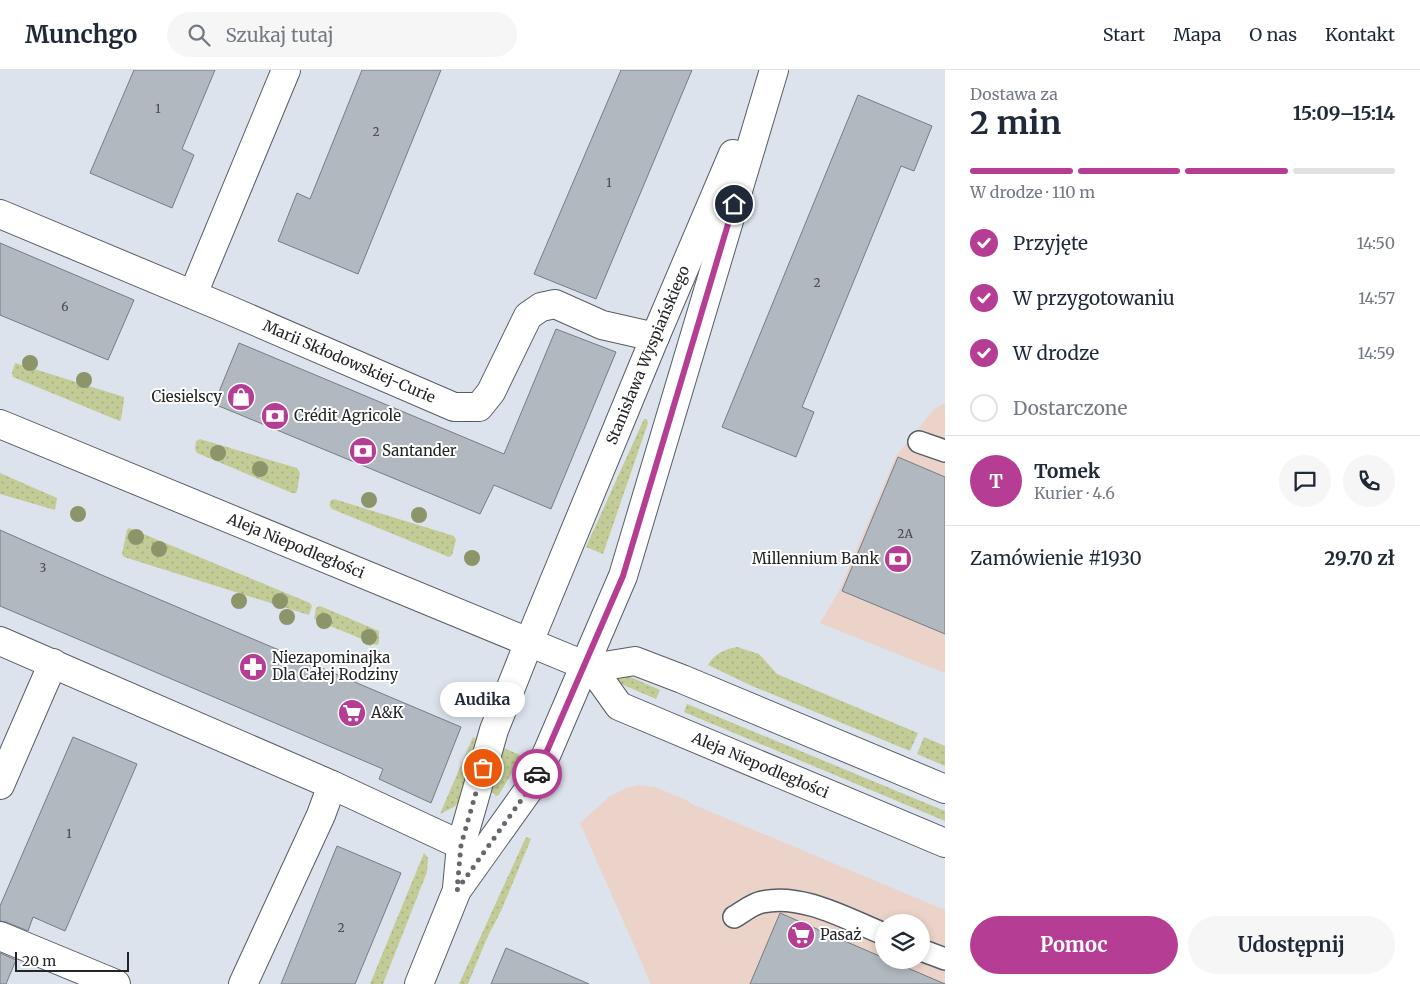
<!DOCTYPE html>
<html lang="pl">
<head>
<meta charset="utf-8">
<style>
  :root { --surface:#fff; --page:#f6f6f7; --text:#1f2937; --muted:#747a83; --line:#e0e1e3; --accent:#b53e94 }
  body { margin:0; font-family:Merriweather,serif; background:var(--page); color:var(--text); height:100vh; display:flex; flex-direction:column; font-size:19px; white-space:nowrap }
  * { box-sizing:border-box; margin:0 }
  p { font-size:16px; color:var(--muted) }
  .icon { flex:none; width:28px; height:28px; fill:none; stroke:currentColor; stroke-width:2; stroke-linecap:round; stroke-linejoin:round }
  .map { position:relative; flex:1; overflow:hidden }
  .panel { display:flex; flex-direction:column; background:var(--surface); width:475px }
  .panel>* { flex:none }
  .fabs { position:absolute; left:875px; top:844px; display:grid; gap:10px }
  .fabs a { display:grid; place-items:center; width:55px; height:55px; border-radius:50%; background:var(--surface); box-shadow:0 2px 8px #0003; font-size:25px }
  .scale { position:absolute; left:15px; bottom:12px; width:114px; box-sizing:border-box; padding-left:5px; border:2px solid #232528; border-top:0; font-size:14px; line-height:18px; white-space:nowrap; color:#232528; -webkit-text-stroke:4px #fff; paint-order:stroke }
  .pin { position:absolute; display:grid; place-items:center; width:42px; height:42px; color:#fff; margin:-21px; border:2px solid #fff; border-radius:50%; box-shadow:0 1px 5px #0007 }
  .courier { position:absolute; display:grid; place-items:center; width:50px; height:50px; margin:-25px; border:4px solid #b53e94; border-radius:50%; background:#fff; color:#222; box-shadow:0 1px 6px #0007 }
  .bubble { position:absolute; height:35px; border-radius:18px; background:var(--surface); box-shadow:0 2px 8px #0003; font-size:16px; font-weight:700; line-height:35px; text-align:center }
  .head em { font-style:normal; font-weight:700 }
  .head div { display:flex; flex-direction:column-reverse }
  .head { display:flex; align-items:center; justify-content:space-between; height:85px; padding:0 25px }
  h1 { font-size:32px; font-weight:700; line-height:38px }
  .bar { display:grid; grid-template-columns:repeat(4,1fr); gap:8px 5px; align-content:center; height:60px; padding:0 25px }
  .bar i { height:6px; border-radius:4px; background:var(--line) }
  .bar .on { background:var(--accent) }
  .bar p { grid-column:span 4 }
  .line { display:flex; align-items:center; gap:12px; padding:0 25px; border-top:1px solid var(--line) }
  .line div { flex:1 }
  .round { display:grid; place-items:center; flex:none; width:52px; height:52px; border-radius:26px; background:var(--page) }
  ol { padding:0 25px; list-style:none }
  li { display:flex; align-items:center; gap:15px; height:55px }
  li p { margin-inline-start:auto }
  li .icon { padding:5px; border-radius:50%; background:var(--accent); color:#fff; stroke-width:4 }
  li:last-child { color:var(--muted) }
  li i { width:28px; height:28px; border:2px solid var(--line); border-radius:50% }
  .button { display:flex; gap:10px; margin-top:auto; padding:10px 25px }
  .button a { flex:1; height:58px; border-radius:30px; background:var(--accent); color:#fff; font-size:20px; font-weight:700; line-height:58px; text-align:center }
  .button a+a { background:var(--page); color:var(--text) }
  header { display:flex; align-items:center; gap:30px; box-sizing:border-box; height:70px; padding:0 25px; background:var(--surface); border-bottom:1px solid var(--line) }
  header strong { font-size:24px }
  nav { display:flex; gap:28px; margin-inline-start:auto; font-size:18px }
  .search { width:350px; height:45px; background:var(--page); display:flex; align-items:center; gap:12px; box-sizing:border-box; padding:0 18px; border-radius:28px; color:var(--muted); font-size:19px }
  main { display:flex; flex:1; min-height:0 }
  .map>svg:first-child { display:block }
  .commercial { fill:#ebd3c9; fill-rule:evenodd }
  .grass { fill:url(#grass-dots) }
  .building { fill:#b1b8c0; stroke:#757c84 }
  .lines { fill:none; stroke-linecap:round; stroke-linejoin:round }
  .service-casing { stroke:#565d64; stroke-width:24 }
  .minor-casing { stroke:#565d64; stroke-width:30 }
  .tertiary-casing { stroke:#565d64; stroke-width:30 }
  .service { stroke:#fff; stroke-width:21 }
  .minor { stroke:#fff; stroke-width:28 }
  .tertiary { stroke:#fff; stroke-width:28 }
  .tree { fill:#8c946a }
  .done { stroke:#64686d; stroke-width:5; stroke-dasharray:0 9 }
  .route { stroke:#b53e94; stroke-width:6 }
  .labels { text-anchor:middle; stroke-width:4; stroke-linejoin:round; paint-order:stroke }
  .number-label { font-size:12px; fill:#464a4e }
  .street-label { font-size:15px; fill:#232528; stroke:#fff }
  .poi-label { font-size:15px; fill:#232528; stroke:#fff; text-anchor:start }
</style>
</head>
<body>
<header>
<strong>Munchgo</strong>
<div class="search"><svg class="icon" aria-label="search" viewBox="0 0 24 24"><circle cx="10" cy="10" r="6"/><path d="M15 15l6 6"/></svg>Szukaj tutaj</div>
<nav><a>Start</a><a>Mapa</a><a>O nas</a><a>Kontakt</a></nav>
</header>
<main>
<div class="map">
<svg width="945" height="914" viewBox="0 0 945 914">
  <defs>
    <pattern id="grass-dots" width="8" height="8" patternUnits="userSpaceOnUse" patternTransform="scale(1.25)"><rect width="8" height="8" fill="#c3cc96"/><path d="M2 2h.1M6 6h.1" fill="none" stroke="#a7af81" stroke-width="1.8" stroke-linecap="round"/></pattern>
  </defs>
  <rect width="100%" height="100%" fill="#dce3ec"/>
  <g class="commercial">
    <polygon points="945,333 945,603 820,553 839,521 896,386 934,339"/>
    <path d="M638 715 655 717 688 731 692 734 945 840V914H651L580 753 609 727 626 718ZM884 852H921V890H884Z"/>
  </g>
  <g class="grass">
    <polygon points="15,293 124,327 124,330 121,349 120,351 117,350 13,307 12,303"/>
    <polygon points="644,349 647,349 648,353 603,484 586,477"/>
    <polygon points="200,369 297,398 300,403 297,421 296,423 292,423 197,383 195,379 196,371"/>
    <polygon points="0,403 57,428 55,440 0,424"/>
    <path d="M334 429 454 466 456 470 452 485 449 487 332 439C329 436 329 433 331 430Z"/>
    <polygon points="129,458 310,533 312,536 309,545 124,487 122,484 127,460"/>
    <polygon points="320,536 379,561 379,573 377,575 373,574 370,576 363,573 362,569 330,556 328,557 322,556 319,551 314,549 316,538"/>
    <path d="M737 577 759 584 777 604 918 663 910 681 752 616 708 595C714 584 725 579 737 577Z"/>
    <polygon points="610,598 660,620 656,629 607,608"/>
    <polygon points="687,634 945,741 945,751 684,642"/>
    <polygon points="473,667 477,669 462,725 459,732 454,737 440,744"/>
    <polygon points="924,667 945,676 945,696 917,684"/>
    <polygon points="502,677 522,686 500,723 499,725 496,726 492,722 493,719"/>
    <polygon points="526,767 531,769 501,841 487,868 468,914 459,914"/>
    <polygon points="424,783 428,788 427,802 383,914 370,914"/>
  </g>
  <g class="building">
    <polygon points="134,0 215,0 182,79 194,85 172,138 90,103"/>
    <polygon points="362,0 441,0 358,204 278,171 297,123 310,129"/>
    <polygon points="621,0 692,0 596,229 534,204"/>
    <polygon points="858,25 932,56 914,101 901,96 802,337 814,342 796,387 722,357"/>
    <polygon points="0,173 134,230 108,290 0,245"/>
    <polygon points="556,259 616,282 551,439 494,415 480,444 214,334 239,273 504,384"/>
    <polygon points="898,387 945,407 945,564 842,521"/>
    <polygon points="0,460 104,506 461,657 431,733 379,709 383,699 0,536"/>
    <polygon points="73,667 137,694 65,861 33,847 28,861 6,852 0,851 0,836"/>
    <polygon points="337,776 401,803 355,914 281,914"/>
    <polygon points="780,843 884,888 884,890 889,890 945,914 750,914"/>
    <polygon points="506,878 589,914 491,914"/>
    <polygon points="0,883 16,890 6,914 0,914"/>
  </g>
  <g class="lines">
    <defs>
      <g id="service">
        <polyline points="919,372 945,381"/>
        <path d="M734 847C743 842 752 834 762 832 802 823 847 849 884 864"/>
        <polyline points="921,880 945,889"/>
      </g>
      <g id="minor">
        <path id="s1" d="M0 144 227 239 454 337H479L491 322 528 246 541 237 555 234 602 255 655 267"/>
        <polyline points="193,224 286,0"/>
        <polyline points="0,571 332,715 461,775"/>
        <polyline points="0,715 53,593"/>
        <path id="s2" d="M457 818 461 775 494 660 529 572 655 267 733 84"/>
        <polyline points="0,866 116,914"/>
        <polyline points="243,914 321,745 332,715"/>
        <polyline points="419,914 457,820 532,715 547,683 623,506 774,0"/>
      </g>
      <g id="tertiary">
        <path id="s3" d="M0 354 584 595 592 598 635 591 682 609 945 719"/>
        <path id="s4" d="M592 598 619 636 945 773"/>
      </g>
    </defs>
    <use href="#service" class="service-casing"/>
    <use href="#minor" class="minor-casing"/>
    <use href="#tertiary" class="tertiary-casing"/>
    <use href="#service" class="service"/>
    <use href="#minor" class="minor"/>
    <use href="#tertiary" class="tertiary"/>
  </g>
  <g class="tree">
    <circle cx="30" cy="293" r="8"/>
    <circle cx="84" cy="310" r="8"/>
    <circle cx="218" cy="383" r="8"/>
    <circle cx="260" cy="399" r="8"/>
    <circle cx="369" cy="430" r="8"/>
    <circle cx="78" cy="444" r="8"/>
    <circle cx="419" cy="445" r="8"/>
    <circle cx="136" cy="467" r="8"/>
    <circle cx="159" cy="479" r="8"/>
    <circle cx="472" cy="488" r="8"/>
    <circle cx="239" cy="531" r="8"/>
    <circle cx="280" cy="531" r="8"/>
    <circle cx="287" cy="547" r="8"/>
    <circle cx="324" cy="551" r="8"/>
    <circle cx="369" cy="567" r="8"/>
  </g>
  <g class="lines">
    <polyline class="done" points="483,698 461,775 457,820 532,715 537,704"/>
    <polyline class="route" points="537,704 623,506 734,134"/>
  </g>
  <defs>
    <symbol id="shop-disc" viewBox="-11 -11 22 22"><circle r="9.5" fill="#b53e94" stroke="#fff"/><path d="M-5-2.5h2.3a2.7 3.5 0 0 1 5.4 0H5L5.5 6h-11ZM-1.5-2.5h3a1.5 2.3 0 0 0-3 0Z" fill="#fff"/></symbol>
    <symbol id="bank-disc" viewBox="-11 -11 22 22"><circle r="9.5" fill="#b53e94" stroke="#fff"/><path d="M-6-4H6V4H-6ZM0-2.3a2.3 2.3 0 1 0 0 4.6a2.3 2.3 0 1 0 0-4.6Z" fill="#fff"/></symbol>
    <symbol id="pharmacy-disc" viewBox="-11 -11 22 22"><circle r="9.5" fill="#b53e94" stroke="#fff"/><path d="M-2-6h4v4h4v4h-4v4h-4v-4h-4v-4h4Z" fill="#fff"/></symbol>
    <symbol id="supermarket-disc" viewBox="-11 -11 22 22"><circle r="9.5" fill="#b53e94" stroke="#fff"/><path d="M-6-5.5h2.5l.6 2H6L4.5 2H-2.5L-4.4-4H-6ZM-1.5 3.2a1.3 1.3 0 1 0 .1 0ZM3 3.2a1.3 1.3 0 1 0 .1 0Z" fill="#fff"/></symbol>
  </defs>
  <g fill-rule="evenodd">
    <use href="#shop-disc" x="225" y="311" width="32" height="32"/>
    <use href="#bank-disc" x="259" y="330" width="32" height="32"/>
    <use href="#bank-disc" x="347" y="365" width="32" height="32"/>
    <use href="#bank-disc" x="882" y="473" width="32" height="32"/>
    <use href="#pharmacy-disc" x="237" y="581" width="32" height="32"/>
    <use href="#supermarket-disc" x="336" y="627" width="32" height="32"/>
    <use href="#supermarket-disc" x="785" y="849" width="32" height="32"/>
  </g>
  <g class="labels">
    <g class="number-label">
      <text x="158" y="43">1</text>
      <text x="376" y="66">2</text>
      <text x="609" y="117">1</text>
      <text x="817" y="217">2</text>
      <text x="65" y="241">6</text>
      <text x="905" y="468">2A</text>
      <text x="43" y="502">3</text>
      <text x="69" y="768">1</text>
      <text x="341" y="862">2</text>
    </g>
    <g class="street-label">
      <text dy="5" stroke="none"><textPath href="#s2" startOffset="568">Stanisława Wyspiańskiego</textPath></text>
      <text dy="5" stroke="none"><textPath href="#s1" startOffset="379">Marii Skłodowskiej-Curie</textPath></text>
      <text dy="5" stroke="none"><textPath href="#s3" startOffset="320">Aleja Niepodległości</textPath></text>
      <text dy="5" stroke="none"><textPath href="#s4" startOffset="200">Aleja Niepodległości</textPath></text>
    </g>
    <g class="poi-label">
      <text x="222" y="332" text-anchor="end">Ciesielscy</text>
      <text x="294" y="351">Crédit Agricole</text>
      <text x="382" y="386">Santander</text>
      <text x="879" y="494" text-anchor="end">Millennium Bank</text>
      <text x="272" y="593">Niezapominajka<tspan x="272" dy="17">Dla Całej Rodziny</tspan></text>
      <text x="371" y="648">A&amp;K</text>
      <text x="820" y="870">Pasaż</text>
    </g>
  </g>
</svg>
<div class="fabs">
<a><svg class="icon" aria-label="layers" viewBox="0 0 24 24"><path d="M12 4l9 5-9 5-9-5zM3 14l9 5 9-5"/></svg></a>
</div>
<div class="scale">20 m</div>
<div class="pin" style="left:483px;top:698px;background:#ea580c"><svg class="icon" aria-label="bag" viewBox="0 0 24 24"><path d="M5 8h14l-1 12H6zM9 8a3 3 0 0 1 6 0"/></svg></div>
<div class="pin" style="left:734px;top:134px;background:#1f2937"><svg class="icon" aria-label="home" viewBox="0 0 24 24"><path d="M3 11l9-7 9 7M6 9v11h12V9"/></svg></div>
<div class="courier" style="left:537px;top:704px"><svg class="icon" aria-label="car" viewBox="0 0 24 24"><path d="M5 17H2v-5l4-1 3-4h7l3 4 3 1v5h-3M9 17h6M6 11h13"/><circle cx="7" cy="17" r="2"/><circle cx="17" cy="17" r="2"/></svg></div>
<div class="bubble" style="left:440px;top:612px;width:85px">Audika</div>
</div>
<section class="panel">
<div class="head"><div><h1>2 min</h1><p>Dostawa za</p></div><em>15:09–15:14</em></div>
<div class="bar"><i class="on"></i><i class="on"></i><i class="on"></i><i></i><p>W drodze · 110 m</p></div>
<ol>
<li><svg class="icon" aria-label="check" viewBox="0 0 24 24"><path d="M5 12l5 5 9-10"/></svg>Przyjęte<p>14:50</p></li>
<li><svg class="icon" aria-label="check" viewBox="0 0 24 24"><path d="M5 12l5 5 9-10"/></svg>W przygotowaniu<p>14:57</p></li>
<li><svg class="icon" aria-label="check" viewBox="0 0 24 24"><path d="M5 12l5 5 9-10"/></svg>W drodze<p>14:59</p></li>
<li><i></i>Dostarczone</li>
</ol>
<div class="line" style="height:90px"><b class="round" style="background:var(--accent);color:#fff">T</b><div><b>Tomek</b><p>Kurier · 4.6</p></div><a class="round"><svg class="icon" aria-label="chat" viewBox="0 0 24 24"><path d="M4 5h16v11H9l-5 4z"/></svg></a><a class="round"><svg class="icon" aria-label="phone" viewBox="0 0 24 24"><path d="M5 4h4l2 5-3 2q2 4 5 5l2-3 5 2v4C11 20 4 13 5 4z"/></svg></a></div>
<div class="line" style="height:65px"><div>Zamówienie #1930</div><b>29.70 zł</b></div>
<div class="button"><a>Pomoc</a><a>Udostępnij</a></div>
</section>
</main>
</body>
</html>
